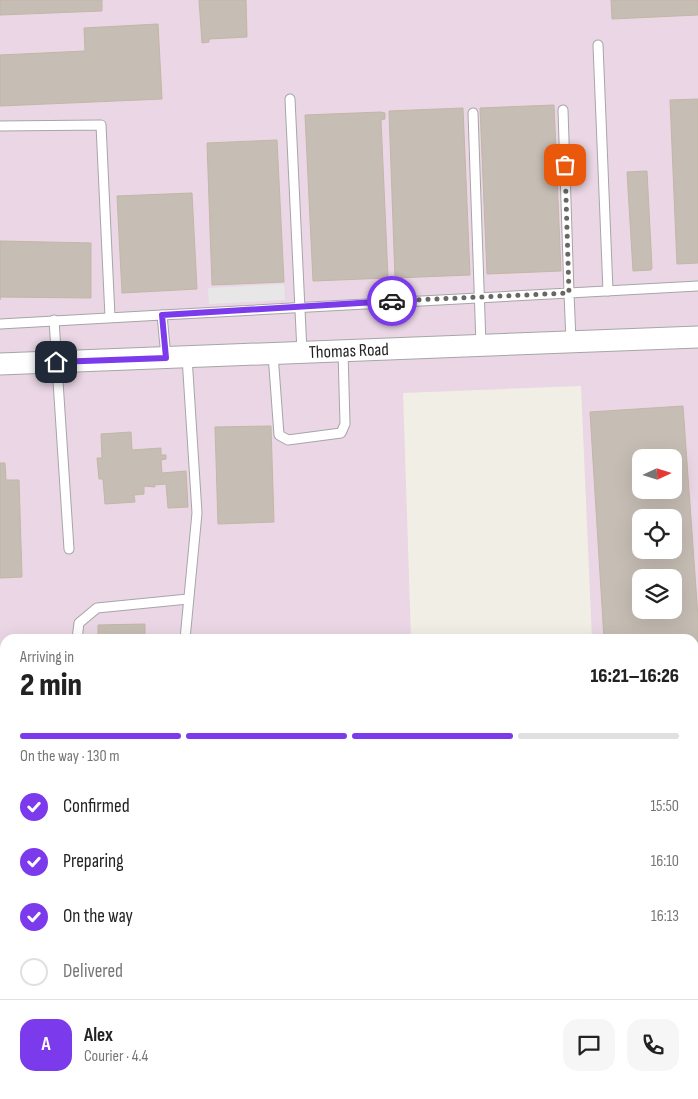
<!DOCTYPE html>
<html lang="en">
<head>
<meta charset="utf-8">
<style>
  :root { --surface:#fff; --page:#f6f6f6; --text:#222; --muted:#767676; --line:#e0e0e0; --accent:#7c3aed }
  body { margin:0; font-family:"Sofia Sans Condensed",sans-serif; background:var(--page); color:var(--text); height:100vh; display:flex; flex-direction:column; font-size:19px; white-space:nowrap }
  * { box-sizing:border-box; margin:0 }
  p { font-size:16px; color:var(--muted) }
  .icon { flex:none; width:28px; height:28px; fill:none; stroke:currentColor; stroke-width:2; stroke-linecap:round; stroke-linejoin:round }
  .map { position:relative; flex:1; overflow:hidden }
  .side { position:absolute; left:0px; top:634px; width:699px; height:466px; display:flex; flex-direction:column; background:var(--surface); border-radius:15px 15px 0 0; box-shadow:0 5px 20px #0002 }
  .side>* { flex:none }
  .needle { width:32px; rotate:86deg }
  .fabs { position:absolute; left:632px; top:449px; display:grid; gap:10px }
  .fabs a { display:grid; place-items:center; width:50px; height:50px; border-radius:10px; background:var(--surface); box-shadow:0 5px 20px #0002; font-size:25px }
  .pin { position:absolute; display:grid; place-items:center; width:42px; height:42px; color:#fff; margin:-21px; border-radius:10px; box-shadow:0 2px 8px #0006 }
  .courier { position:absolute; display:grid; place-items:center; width:50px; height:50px; margin:-25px; border:4px solid #7c3aed; border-radius:50%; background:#fff; color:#222; box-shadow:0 1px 6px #0007 }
  .overview em { font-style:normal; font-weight:800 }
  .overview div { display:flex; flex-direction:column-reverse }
  .overview { display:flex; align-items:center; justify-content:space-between; height:85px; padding:0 20px }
  h1 { font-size:32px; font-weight:800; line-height:38px }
  .bar { display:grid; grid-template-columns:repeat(4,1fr); gap:8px 5px; align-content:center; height:60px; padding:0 20px }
  .bar i { height:6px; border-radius:4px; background:var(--line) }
  .bar .active { background:var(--accent) }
  .bar p { grid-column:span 4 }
  .line { display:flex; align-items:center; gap:12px; padding:0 20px; border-top:1px solid var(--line) }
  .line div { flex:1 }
  .round { display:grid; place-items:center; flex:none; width:52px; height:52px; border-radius:15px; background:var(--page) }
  ol { padding:0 20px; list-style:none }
  li { display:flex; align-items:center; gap:15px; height:55px }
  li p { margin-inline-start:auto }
  li .icon { padding:5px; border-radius:50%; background:var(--accent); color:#fff; stroke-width:4 }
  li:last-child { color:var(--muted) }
  li i { width:28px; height:28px; border:2px solid var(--line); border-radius:50% }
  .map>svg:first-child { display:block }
  .industrial { fill:#ead6e4; fill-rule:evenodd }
  .parking { fill:#e7e7e7 }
  .building { fill:#c6bdb4; stroke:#c3b6a6; fill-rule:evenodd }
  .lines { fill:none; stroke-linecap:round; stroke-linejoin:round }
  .service-casing { stroke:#a6a6a6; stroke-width:11 }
  .tertiary-casing { stroke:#a6a6a6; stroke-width:23 }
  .service { stroke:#fff; stroke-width:9 }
  .tertiary { stroke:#fff; stroke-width:21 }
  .done { stroke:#686764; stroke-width:5; stroke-dasharray:0 9 }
  .route { stroke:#7c3aed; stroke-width:6 }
  .labels { text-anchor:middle; stroke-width:5; stroke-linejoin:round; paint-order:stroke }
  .street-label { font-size:18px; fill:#1f1f1f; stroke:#fff }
</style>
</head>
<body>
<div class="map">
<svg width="698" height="1099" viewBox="0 0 698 1099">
  <rect width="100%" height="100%" fill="#f1eee5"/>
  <path class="industrial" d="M0 0H698V1099H611V1095H694V639H592L581 386 403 393 411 639H5V1095H425V1099H0ZM641 458H674V490H641ZM641 518H674V550H641ZM641 578H674V610H641Z"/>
  <polygon class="parking" points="284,284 285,300 209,304 208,288"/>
  <g class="building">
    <polygon points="0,0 102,0 102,11 0,15"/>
    <polygon points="199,0 246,0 247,37 209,39 209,42 202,43"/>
    <polygon points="611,0 698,0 698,15 612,19"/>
    <polygon points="158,24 162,99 0,106 0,55 85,51 84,28"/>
    <polygon points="698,99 698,263 677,264 670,100"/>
    <polygon points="554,105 561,271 487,274 480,108"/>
    <polygon points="463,108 470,275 395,278 389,111"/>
    <polygon points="381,112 385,113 385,119 381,120 388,278 313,281 305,115"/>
    <polygon points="277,140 284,282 212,285 207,143"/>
    <polygon points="647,171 652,268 651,270 633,271 627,172"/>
    <polygon points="192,193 197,289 122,293 117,196"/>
    <polygon points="0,241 91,243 91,298 0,297 0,300"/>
    <path d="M683 406 698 617V688H694V639H604L590 412ZM641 458H674V490H641ZM641 518H674V550H641ZM641 578H674V610H641Z"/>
    <polygon points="271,426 274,522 218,524 215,427"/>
    <polygon points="131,432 132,450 161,448 161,455 166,455 166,459 161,460 162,473 186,471 188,507 168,508 166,484 154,485 155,487 144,486 144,494 134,495 135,502 105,504 103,479 99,479 97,458 102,458 101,434"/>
    <polygon points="0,463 5,463 6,480 19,480 22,577 0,578"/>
    <polygon points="145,624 145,639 98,639 98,625"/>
    <polygon points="5,684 5,754 0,754 0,685"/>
    <polygon points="0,763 5,763 5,846 0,846 2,883 4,883 5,889 2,889 4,936 0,936"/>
    <polygon points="0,960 5,960 5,1095 16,1095 17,1098 0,1098"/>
  </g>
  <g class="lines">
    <defs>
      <g id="service">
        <polyline points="598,45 608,291"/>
        <polyline points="290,99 302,352"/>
        <polyline points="473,113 481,345"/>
        <polyline points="0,126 101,125 110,317"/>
        <polyline points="162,315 569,293 563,110"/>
        <polyline points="54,320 69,549"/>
        <polyline points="0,324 162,315 166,357"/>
        <polyline points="571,341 569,293 698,286"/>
        <polyline points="273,354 279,435 288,440 341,433 345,424 343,351"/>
        <polyline points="77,639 79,623 97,608 188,599"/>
        <polyline points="185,639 197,513 187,357"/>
      </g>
      <g id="tertiary">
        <path id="s1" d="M0 364 698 337"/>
      </g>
    </defs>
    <use href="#service" class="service-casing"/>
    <use href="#tertiary" class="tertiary-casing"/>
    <use href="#service" class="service"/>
    <use href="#tertiary" class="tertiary"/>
  </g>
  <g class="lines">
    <polyline class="done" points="392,301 569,293 565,165"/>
    <polyline class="route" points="56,362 166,358 162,315 392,301"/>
  </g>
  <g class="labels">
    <g class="street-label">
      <text dy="6" stroke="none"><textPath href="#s1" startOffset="349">Thomas Road</textPath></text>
    </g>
  </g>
</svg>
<div class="fabs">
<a><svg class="needle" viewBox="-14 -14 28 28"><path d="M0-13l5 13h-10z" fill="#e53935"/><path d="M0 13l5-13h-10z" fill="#767676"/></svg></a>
<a><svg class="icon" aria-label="locate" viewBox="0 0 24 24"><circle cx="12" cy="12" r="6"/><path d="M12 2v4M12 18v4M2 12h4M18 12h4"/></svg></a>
<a><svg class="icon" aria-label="layers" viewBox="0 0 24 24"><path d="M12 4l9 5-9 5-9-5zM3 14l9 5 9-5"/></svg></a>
</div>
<div class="pin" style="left:565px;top:165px;background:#ea580c"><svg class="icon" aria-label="bag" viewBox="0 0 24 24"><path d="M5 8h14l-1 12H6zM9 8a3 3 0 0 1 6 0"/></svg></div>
<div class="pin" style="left:56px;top:362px;background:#1f2937"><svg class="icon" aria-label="home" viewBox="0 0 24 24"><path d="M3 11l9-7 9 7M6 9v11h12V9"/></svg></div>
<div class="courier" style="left:392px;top:301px"><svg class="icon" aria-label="car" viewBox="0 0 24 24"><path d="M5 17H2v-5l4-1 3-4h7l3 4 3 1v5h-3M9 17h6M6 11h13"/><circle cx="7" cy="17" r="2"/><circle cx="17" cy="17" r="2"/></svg></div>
<section class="side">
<div class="overview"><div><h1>2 min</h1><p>Arriving in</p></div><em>16:21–16:26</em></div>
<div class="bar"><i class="active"></i><i class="active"></i><i class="active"></i><i></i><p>On the way · 130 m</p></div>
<ol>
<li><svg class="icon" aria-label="check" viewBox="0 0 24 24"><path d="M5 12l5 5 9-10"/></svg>Confirmed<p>15:50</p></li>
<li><svg class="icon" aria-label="check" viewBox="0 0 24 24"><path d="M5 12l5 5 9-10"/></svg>Preparing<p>16:10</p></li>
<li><svg class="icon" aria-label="check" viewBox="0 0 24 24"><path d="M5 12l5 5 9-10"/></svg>On the way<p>16:13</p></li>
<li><i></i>Delivered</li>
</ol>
<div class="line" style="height:90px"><b class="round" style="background:var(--accent);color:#fff">A</b><div><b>Alex</b><p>Courier · 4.4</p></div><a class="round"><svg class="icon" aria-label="chat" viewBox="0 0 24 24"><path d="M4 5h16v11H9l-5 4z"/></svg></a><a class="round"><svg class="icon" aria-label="phone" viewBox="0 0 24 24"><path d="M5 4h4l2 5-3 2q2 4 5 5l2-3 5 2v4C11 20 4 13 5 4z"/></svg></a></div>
</section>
</div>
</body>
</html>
